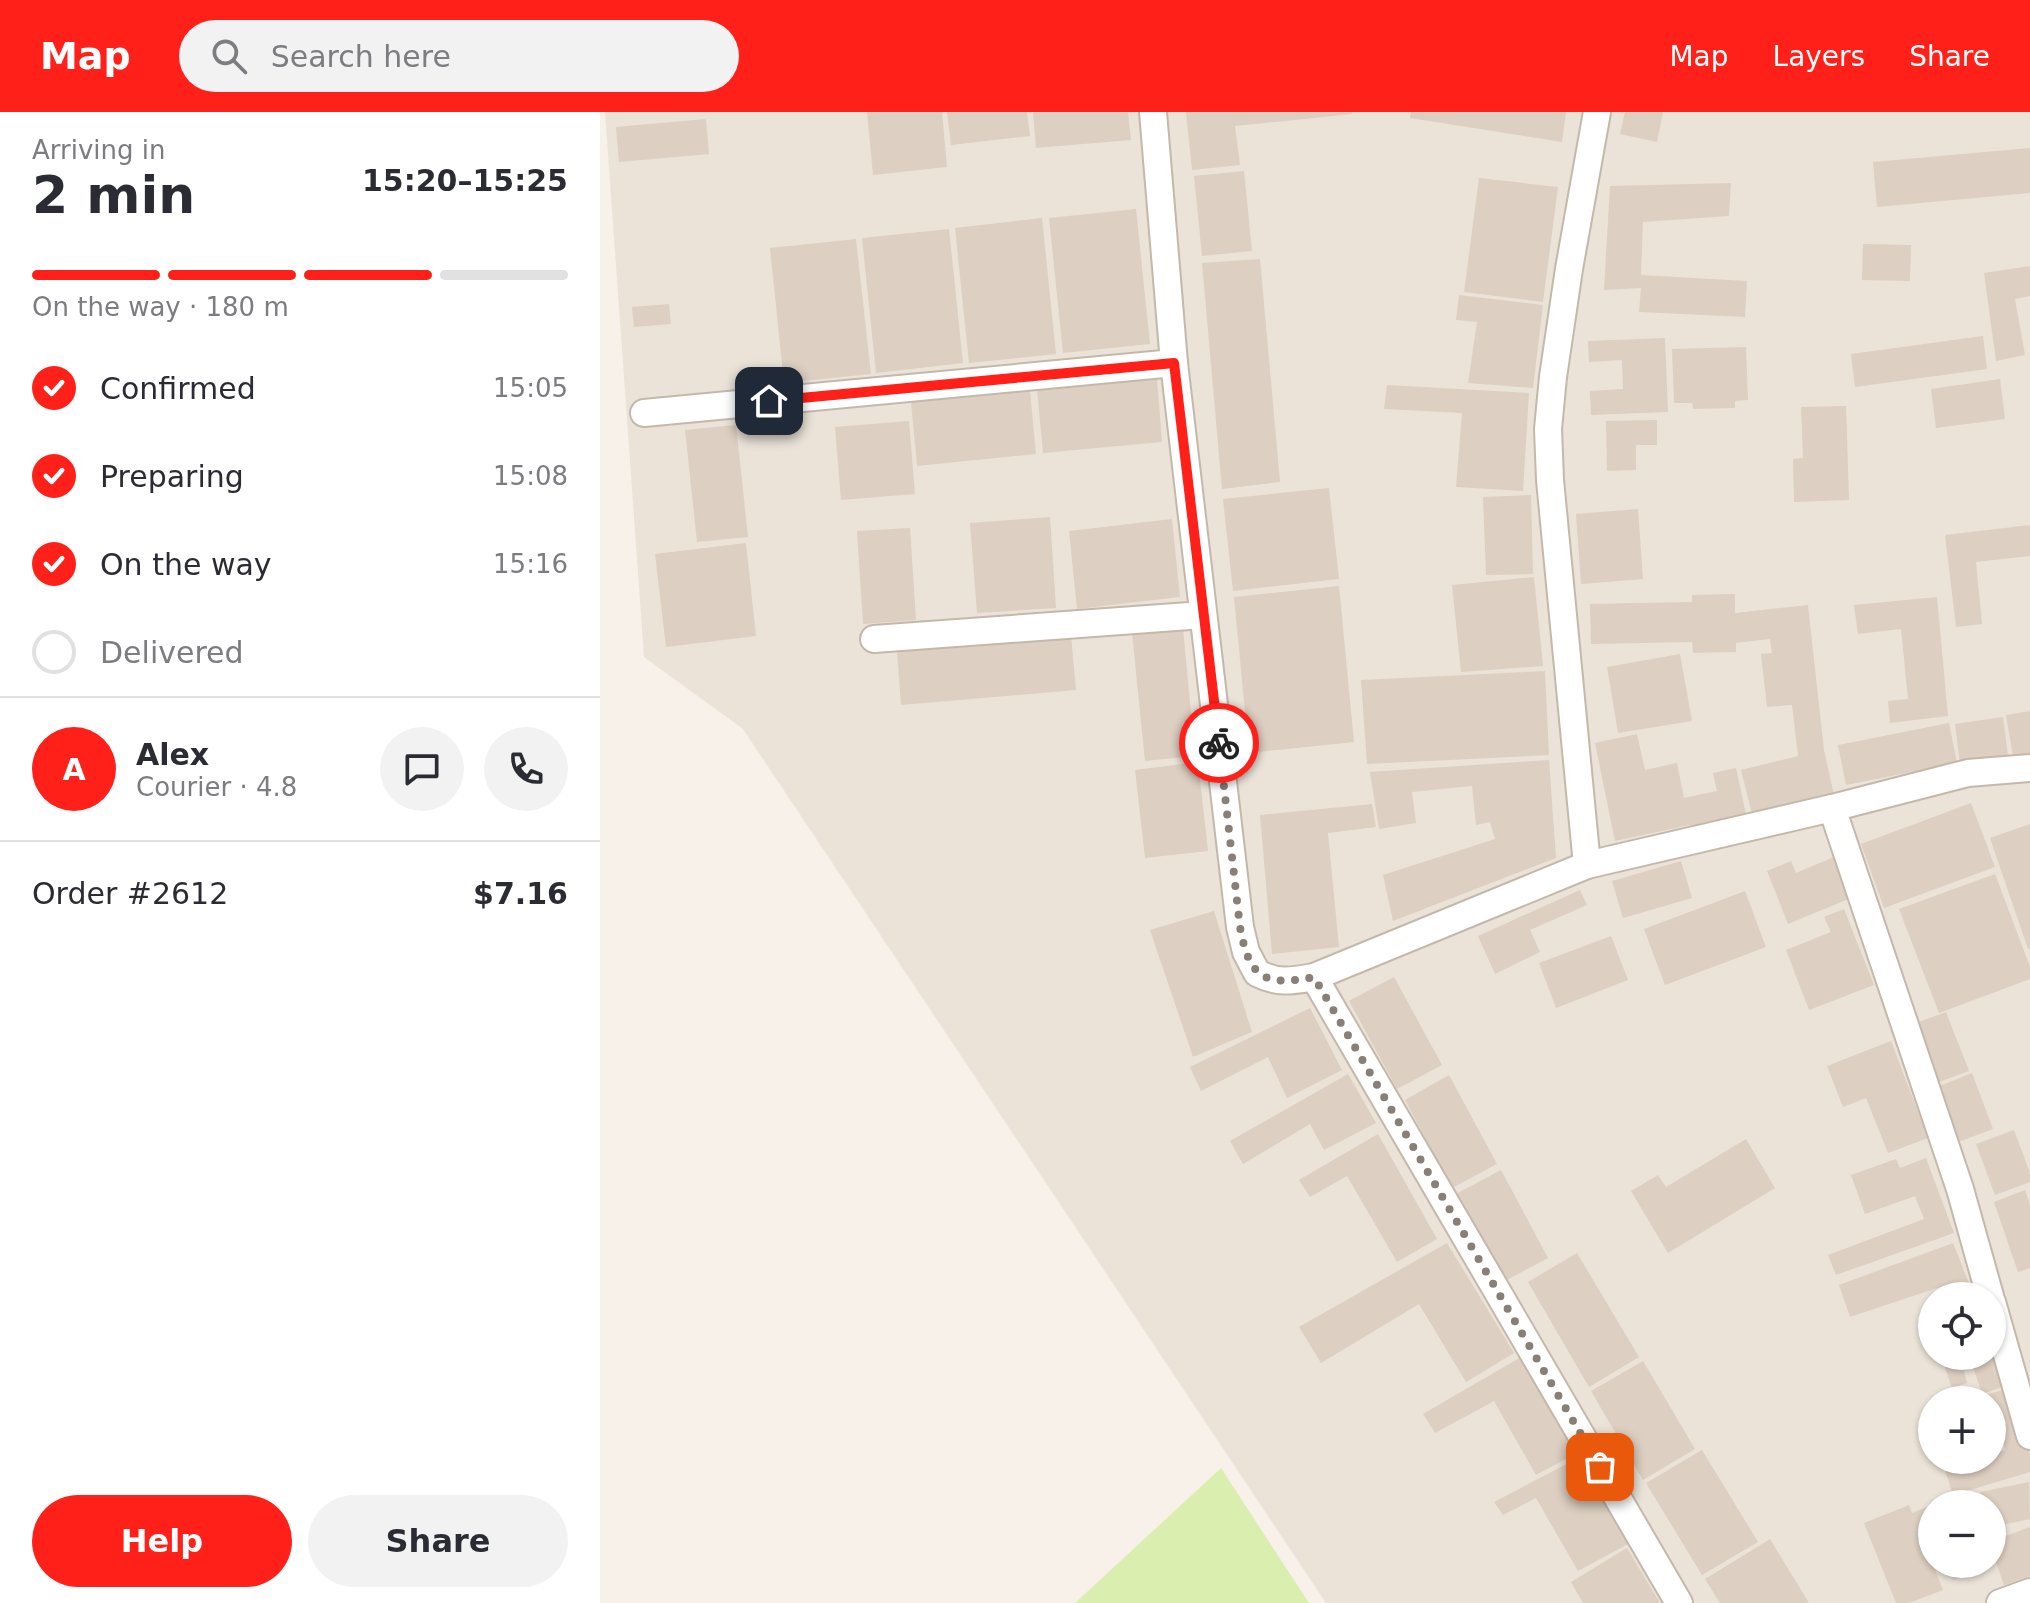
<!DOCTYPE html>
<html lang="en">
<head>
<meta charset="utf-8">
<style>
  :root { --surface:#fff; --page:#f2f2f3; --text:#2b2b33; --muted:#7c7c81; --line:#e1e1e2; --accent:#ff2019 }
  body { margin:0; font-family:"DejaVu Sans",sans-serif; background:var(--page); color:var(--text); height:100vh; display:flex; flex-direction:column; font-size:30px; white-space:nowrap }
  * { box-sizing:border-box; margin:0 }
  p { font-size:26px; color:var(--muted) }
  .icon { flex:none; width:44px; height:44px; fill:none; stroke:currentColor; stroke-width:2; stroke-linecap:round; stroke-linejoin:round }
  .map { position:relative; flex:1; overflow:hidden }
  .panel { display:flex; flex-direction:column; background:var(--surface); width:600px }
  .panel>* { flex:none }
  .buttons { position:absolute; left:1318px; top:1170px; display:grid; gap:16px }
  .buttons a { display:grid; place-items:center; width:88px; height:88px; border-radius:50%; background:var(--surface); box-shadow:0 2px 6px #0004; font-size:40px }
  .pin { position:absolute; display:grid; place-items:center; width:68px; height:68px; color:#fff; margin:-34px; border-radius:16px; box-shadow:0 4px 12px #0006 }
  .courier { position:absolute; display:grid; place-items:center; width:80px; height:80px; margin:-40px; border:6px solid #ff2019; border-radius:50%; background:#fff; color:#222; box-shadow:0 2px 10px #0007 }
  .summary em { font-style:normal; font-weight:800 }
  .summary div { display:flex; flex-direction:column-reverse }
  .summary { display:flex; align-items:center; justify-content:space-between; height:136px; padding:0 32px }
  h1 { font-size:52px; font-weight:800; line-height:60px }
  .bar { display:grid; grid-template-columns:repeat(4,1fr); gap:12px 8px; align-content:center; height:96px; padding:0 32px }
  .bar i { height:10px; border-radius:6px; background:var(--line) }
  .bar .active { background:var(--accent) }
  .bar p { grid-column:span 4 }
  .line { display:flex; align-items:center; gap:20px; padding:0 32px; border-top:2px solid var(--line) }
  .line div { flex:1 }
  .round { display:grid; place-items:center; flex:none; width:84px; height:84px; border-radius:42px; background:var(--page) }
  ol { padding:0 32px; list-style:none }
  li { display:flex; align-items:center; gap:24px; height:88px }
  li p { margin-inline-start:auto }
  li .icon { padding:8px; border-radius:50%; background:var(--accent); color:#fff; stroke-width:4 }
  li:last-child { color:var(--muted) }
  li i { width:44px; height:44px; border:4px solid var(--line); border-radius:50% }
  .cta { display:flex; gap:16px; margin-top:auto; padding:16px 32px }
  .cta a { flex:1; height:92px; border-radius:48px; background:var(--accent); color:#fff; font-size:32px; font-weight:800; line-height:92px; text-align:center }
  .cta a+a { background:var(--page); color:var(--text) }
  header { display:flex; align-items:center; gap:48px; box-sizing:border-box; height:112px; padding:0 40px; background:var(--accent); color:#fff }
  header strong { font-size:38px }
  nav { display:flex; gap:44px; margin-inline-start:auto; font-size:28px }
  .search { width:560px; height:72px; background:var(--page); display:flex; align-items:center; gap:20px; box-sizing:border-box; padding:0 28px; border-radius:44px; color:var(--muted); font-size:30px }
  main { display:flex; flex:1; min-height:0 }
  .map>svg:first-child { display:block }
  .residential { fill:#ebe3d8; fill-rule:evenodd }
  .green { fill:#daefaf }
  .building { fill:#ddcfc1 }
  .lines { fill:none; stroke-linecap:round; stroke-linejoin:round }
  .street-casing { stroke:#c4b8ab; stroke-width:30 }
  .street { stroke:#fff; stroke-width:26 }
  .done { stroke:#887f76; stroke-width:8; stroke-dasharray:0 14.4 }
  .route { stroke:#ff2019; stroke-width:10 }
</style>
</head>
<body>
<header>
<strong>Map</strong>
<div class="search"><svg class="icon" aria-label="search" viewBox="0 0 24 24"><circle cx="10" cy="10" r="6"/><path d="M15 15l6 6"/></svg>Search here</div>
<nav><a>Map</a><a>Layers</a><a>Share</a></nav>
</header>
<main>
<section class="panel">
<div class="summary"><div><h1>2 min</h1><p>Arriving in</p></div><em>15:20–15:25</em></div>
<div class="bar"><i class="active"></i><i class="active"></i><i class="active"></i><i></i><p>On the way · 180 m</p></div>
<ol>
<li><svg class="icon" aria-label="check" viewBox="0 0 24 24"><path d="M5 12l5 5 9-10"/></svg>Confirmed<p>15:05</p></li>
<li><svg class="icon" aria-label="check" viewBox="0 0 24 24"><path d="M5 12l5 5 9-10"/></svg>Preparing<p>15:08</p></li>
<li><svg class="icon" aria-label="check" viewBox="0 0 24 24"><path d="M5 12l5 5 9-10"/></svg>On the way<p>15:16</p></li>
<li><i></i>Delivered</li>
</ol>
<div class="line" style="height:144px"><b class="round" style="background:var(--accent);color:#fff">A</b><div><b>Alex</b><p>Courier · 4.8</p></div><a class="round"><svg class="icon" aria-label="chat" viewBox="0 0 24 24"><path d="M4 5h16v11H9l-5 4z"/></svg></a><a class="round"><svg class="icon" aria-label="phone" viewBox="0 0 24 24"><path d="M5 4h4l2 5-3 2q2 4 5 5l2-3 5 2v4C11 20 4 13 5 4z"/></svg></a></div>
<div class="line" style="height:104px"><div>Order #2612</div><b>$7.16</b></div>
<div class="cta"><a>Help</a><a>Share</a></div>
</section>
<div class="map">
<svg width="1430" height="1491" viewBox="0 0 1430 1491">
  <rect width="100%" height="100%" fill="#f7f1ea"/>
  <path class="residential" d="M5 0H1430V1491H726L143 617 44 545ZM1332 1184H1392V1244H1332ZM1332 1288H1392V1348H1332ZM1332 1392H1392V1452H1332Z"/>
  <polygon class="green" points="621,1356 709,1491 475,1491"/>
  <g class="building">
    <polygon points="267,0 342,0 347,55 273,63"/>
    <polygon points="347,0 427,0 430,24 351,33"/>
    <polygon points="433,0 528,0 531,28 436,36"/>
    <polygon points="586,0 752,0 752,2 635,14 640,53 592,58"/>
    <polygon points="811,0 966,0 962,30 810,6"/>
    <polygon points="1025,0 1063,0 1057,30 1020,22"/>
    <polygon points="106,7 109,42 19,50 16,15"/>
    <polygon points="1430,36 1430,81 1277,95 1273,50"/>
    <polygon points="644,59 652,139 602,144 594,64"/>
    <polygon points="879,66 958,75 943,190 864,180"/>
    <polygon points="1131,71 1129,104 1043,110 1041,163 1147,169 1145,205 1039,200 1041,176 1004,178 1010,74"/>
    <polygon points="536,97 550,232 463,241 449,106"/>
    <polygon points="442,106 456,242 369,251 355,116"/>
    <polygon points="349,117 363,251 276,261 262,126"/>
    <polygon points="256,127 271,262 184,271 170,136"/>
    <polygon points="1263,132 1311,133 1310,169 1262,168"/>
    <polygon points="660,147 680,370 622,377 602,151"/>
    <polygon points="1430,154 1430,184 1415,187 1425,243 1396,249 1384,161"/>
    <polygon points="859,183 943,193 933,276 868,271 877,210 856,208"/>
    <polygon points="69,192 71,212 34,215 32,195"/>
    <polygon points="1383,224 1387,257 1255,275 1251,242"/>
    <polygon points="1065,226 1068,300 991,303 990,279 1023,277 1022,248 989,250 988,229"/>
    <polygon points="1146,235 1148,288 1135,289 1135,296 1093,297 1092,291 1074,291 1072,237"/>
    <polygon points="557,267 562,330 443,341 437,278"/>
    <polygon points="1400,267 1405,307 1336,316 1331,277"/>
    <polygon points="787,273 929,281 923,379 856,375 862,301 784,297"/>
    <polygon points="430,279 436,342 317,354 311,290"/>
    <polygon points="1246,294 1249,388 1194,390 1193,347 1203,346 1201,295"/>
    <polygon points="1057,308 1057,333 1036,333 1036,358 1007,359 1006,309"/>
    <polygon points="309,309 315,382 241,388 235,315"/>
    <polygon points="136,313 148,425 97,430 85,318"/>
    <polygon points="729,376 739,467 633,479 623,387"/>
    <polygon points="931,383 933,462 886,463 883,385"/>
    <polygon points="1038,397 1043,467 981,472 976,402"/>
    <polygon points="450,405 456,496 377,501 370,411"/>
    <polygon points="572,407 580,485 477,497 469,419"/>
    <polygon points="1430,413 1430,444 1376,450 1382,512 1356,515 1345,423"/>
    <polygon points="310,416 316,508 263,512 257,419"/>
    <polygon points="146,431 156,524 66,535 55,442"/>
    <polygon points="934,465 943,554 861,560 852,473"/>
    <polygon points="739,474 754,630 649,641 634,485"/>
    <polygon points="1135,482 1135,501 1208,493 1224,638 1234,683 1152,702 1141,658 1198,644 1192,593 1167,595 1161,542 1172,541 1170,527 1136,531 1136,540 1093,541 1092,530 991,532 990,492 1092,490 1092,483"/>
    <polygon points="1337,485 1348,604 1290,611 1288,589 1308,587 1301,517 1258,522 1254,493"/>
    <polygon points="583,516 595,644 545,649 532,521"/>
    <polygon points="471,523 476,578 301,593 297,538"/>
    <polygon points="1080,542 1092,609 1018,621 1007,555"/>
    <polygon points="945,559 949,643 767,652 761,568"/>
    <polygon points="1430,599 1430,647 1414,650 1406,603"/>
    <polygon points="1403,605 1408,644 1360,651 1355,612"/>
    <polygon points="1349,611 1357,651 1246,673 1238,633"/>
    <polygon points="1037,622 1045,658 1077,651 1084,686 1117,679 1113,661 1136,656 1147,707 1091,718 1090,713 1015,729 995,631"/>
    <polygon points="949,648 956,746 793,809 783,763 895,727 890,710 876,713 872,674 812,680 816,711 779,717 770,660"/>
    <polygon points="598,650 608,739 545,746 535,658"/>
    <polygon points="1371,691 1395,755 1284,796 1261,732"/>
    <polygon points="772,692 776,715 728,721 739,835 672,842 660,703"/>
    <polygon points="1430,712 1430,836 1428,837 1390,726"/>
    <polygon points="1234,745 1251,786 1188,812 1167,759 1191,749 1196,761"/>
    <polygon points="1081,749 1092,786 1023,806 1012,769"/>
    <polygon points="1395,762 1430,855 1430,867 1339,901 1299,797"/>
    <polygon points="980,778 987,793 930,818 940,840 895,862 878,824"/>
    <polygon points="1145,779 1166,835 1065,873 1044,817"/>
    <polygon points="1244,797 1274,873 1209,898 1186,838 1231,820 1224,805"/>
    <polygon points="614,799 652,920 593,945 550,818"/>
    <polygon points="1011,824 1028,868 956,896 939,851"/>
    <polygon points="794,865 842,953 797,977 749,889"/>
    <polygon points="710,896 742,958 687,986 668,945 601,979 590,955"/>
    <polygon points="1346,900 1369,959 1339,970 1316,911"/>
    <polygon points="1291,929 1328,1026 1288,1041 1266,986 1243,995 1227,954"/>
    <polygon points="1372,961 1393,1017 1358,1030 1337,975"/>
    <polygon points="748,962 776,1011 724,1038 710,1012 643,1052 630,1029"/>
    <polygon points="849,963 897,1052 852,1076 805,988"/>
    <polygon points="1414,1018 1430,1061 1430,1070 1395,1083 1376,1032"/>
    <polygon points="778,1022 837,1127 797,1150 747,1064 710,1085 699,1068"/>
    <polygon points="1146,1027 1175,1076 1068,1141 1031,1079 1058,1063 1066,1075"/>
    <polygon points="1326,1046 1354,1121 1236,1163 1228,1143 1324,1107 1315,1084 1265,1102 1251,1063 1296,1047 1300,1056"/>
    <polygon points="901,1058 948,1146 903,1170 856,1082"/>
    <polygon points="1425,1078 1430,1092 1430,1156 1418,1160 1394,1090"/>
    <polygon points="847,1131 914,1241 866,1270 819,1192 721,1251 699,1215"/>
    <polygon points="1353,1131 1374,1184 1343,1184 1340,1175 1250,1205 1239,1173"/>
    <polygon points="977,1141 1039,1245 989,1275 928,1170"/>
    <polygon points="1392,1227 1408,1273 1382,1282 1373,1255 1364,1259 1367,1271 1352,1276 1341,1244 1392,1244"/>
    <polygon points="921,1245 977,1341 936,1363 894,1289 835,1321 823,1302"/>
    <polygon points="1043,1249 1095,1337 1043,1368 991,1279"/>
    <polygon points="1409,1276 1430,1343 1430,1360 1353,1383 1345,1358 1374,1348 1392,1348 1392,1342 1405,1338 1398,1314 1392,1316 1392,1288 1372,1287"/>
    <polygon points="1102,1338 1158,1430 1102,1463 1046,1371"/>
    <polygon points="980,1345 1030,1431 978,1459 936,1386 903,1403 894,1390"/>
    <polygon points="1429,1370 1430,1407 1392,1415 1392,1392 1382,1392 1380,1380"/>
    <polygon points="1354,1384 1357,1392 1335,1392"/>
    <polygon points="1309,1393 1312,1401 1332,1393 1332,1432 1326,1435 1343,1478 1309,1491 1296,1491 1264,1411"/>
    <polygon points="1430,1415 1430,1464 1404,1473 1392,1439 1392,1429"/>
    <polygon points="1170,1427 1209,1491 1120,1491 1105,1467"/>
    <polygon points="1027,1436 1060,1491 983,1491 971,1470"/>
    <polygon points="1347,1452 1381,1452 1383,1456 1353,1468"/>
  </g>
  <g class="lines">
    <defs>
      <g id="street">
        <path d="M553 0 574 251 640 815 646 840 657 861C679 872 691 869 714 865L987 753 1232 696 1368 661 1430 656"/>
        <polyline points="44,301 574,251"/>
        <polyline points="274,527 603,503"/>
        <polyline points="1232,696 1360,1077 1390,1184"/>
        <polyline points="987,753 950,368 948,317 953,265 969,157 997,0"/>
        <polyline points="714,865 1079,1491"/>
        <polyline points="1392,1190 1430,1324"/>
        <polyline points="1400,1491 1430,1480"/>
      </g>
    </defs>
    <use href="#street" class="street-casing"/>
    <use href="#street" class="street"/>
  </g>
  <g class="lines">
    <path class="done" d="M619 631 640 815C649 866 664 875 714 865L1000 1355"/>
    <polyline class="route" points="169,289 574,251 619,631"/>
  </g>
</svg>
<div class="buttons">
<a><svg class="icon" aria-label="locate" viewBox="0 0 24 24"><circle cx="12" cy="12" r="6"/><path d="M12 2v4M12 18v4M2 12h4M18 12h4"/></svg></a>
<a>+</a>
<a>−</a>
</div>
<div class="pin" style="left:1000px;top:1355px;background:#ea580c"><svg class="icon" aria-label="bag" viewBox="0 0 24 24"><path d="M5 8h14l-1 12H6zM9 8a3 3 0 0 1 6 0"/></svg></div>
<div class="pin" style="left:169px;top:289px;background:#1f2937"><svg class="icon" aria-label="home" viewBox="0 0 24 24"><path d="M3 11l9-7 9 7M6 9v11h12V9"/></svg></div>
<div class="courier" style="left:619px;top:631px"><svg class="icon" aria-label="bike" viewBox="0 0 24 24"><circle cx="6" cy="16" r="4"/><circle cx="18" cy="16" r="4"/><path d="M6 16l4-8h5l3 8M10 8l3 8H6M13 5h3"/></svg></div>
</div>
</main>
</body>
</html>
